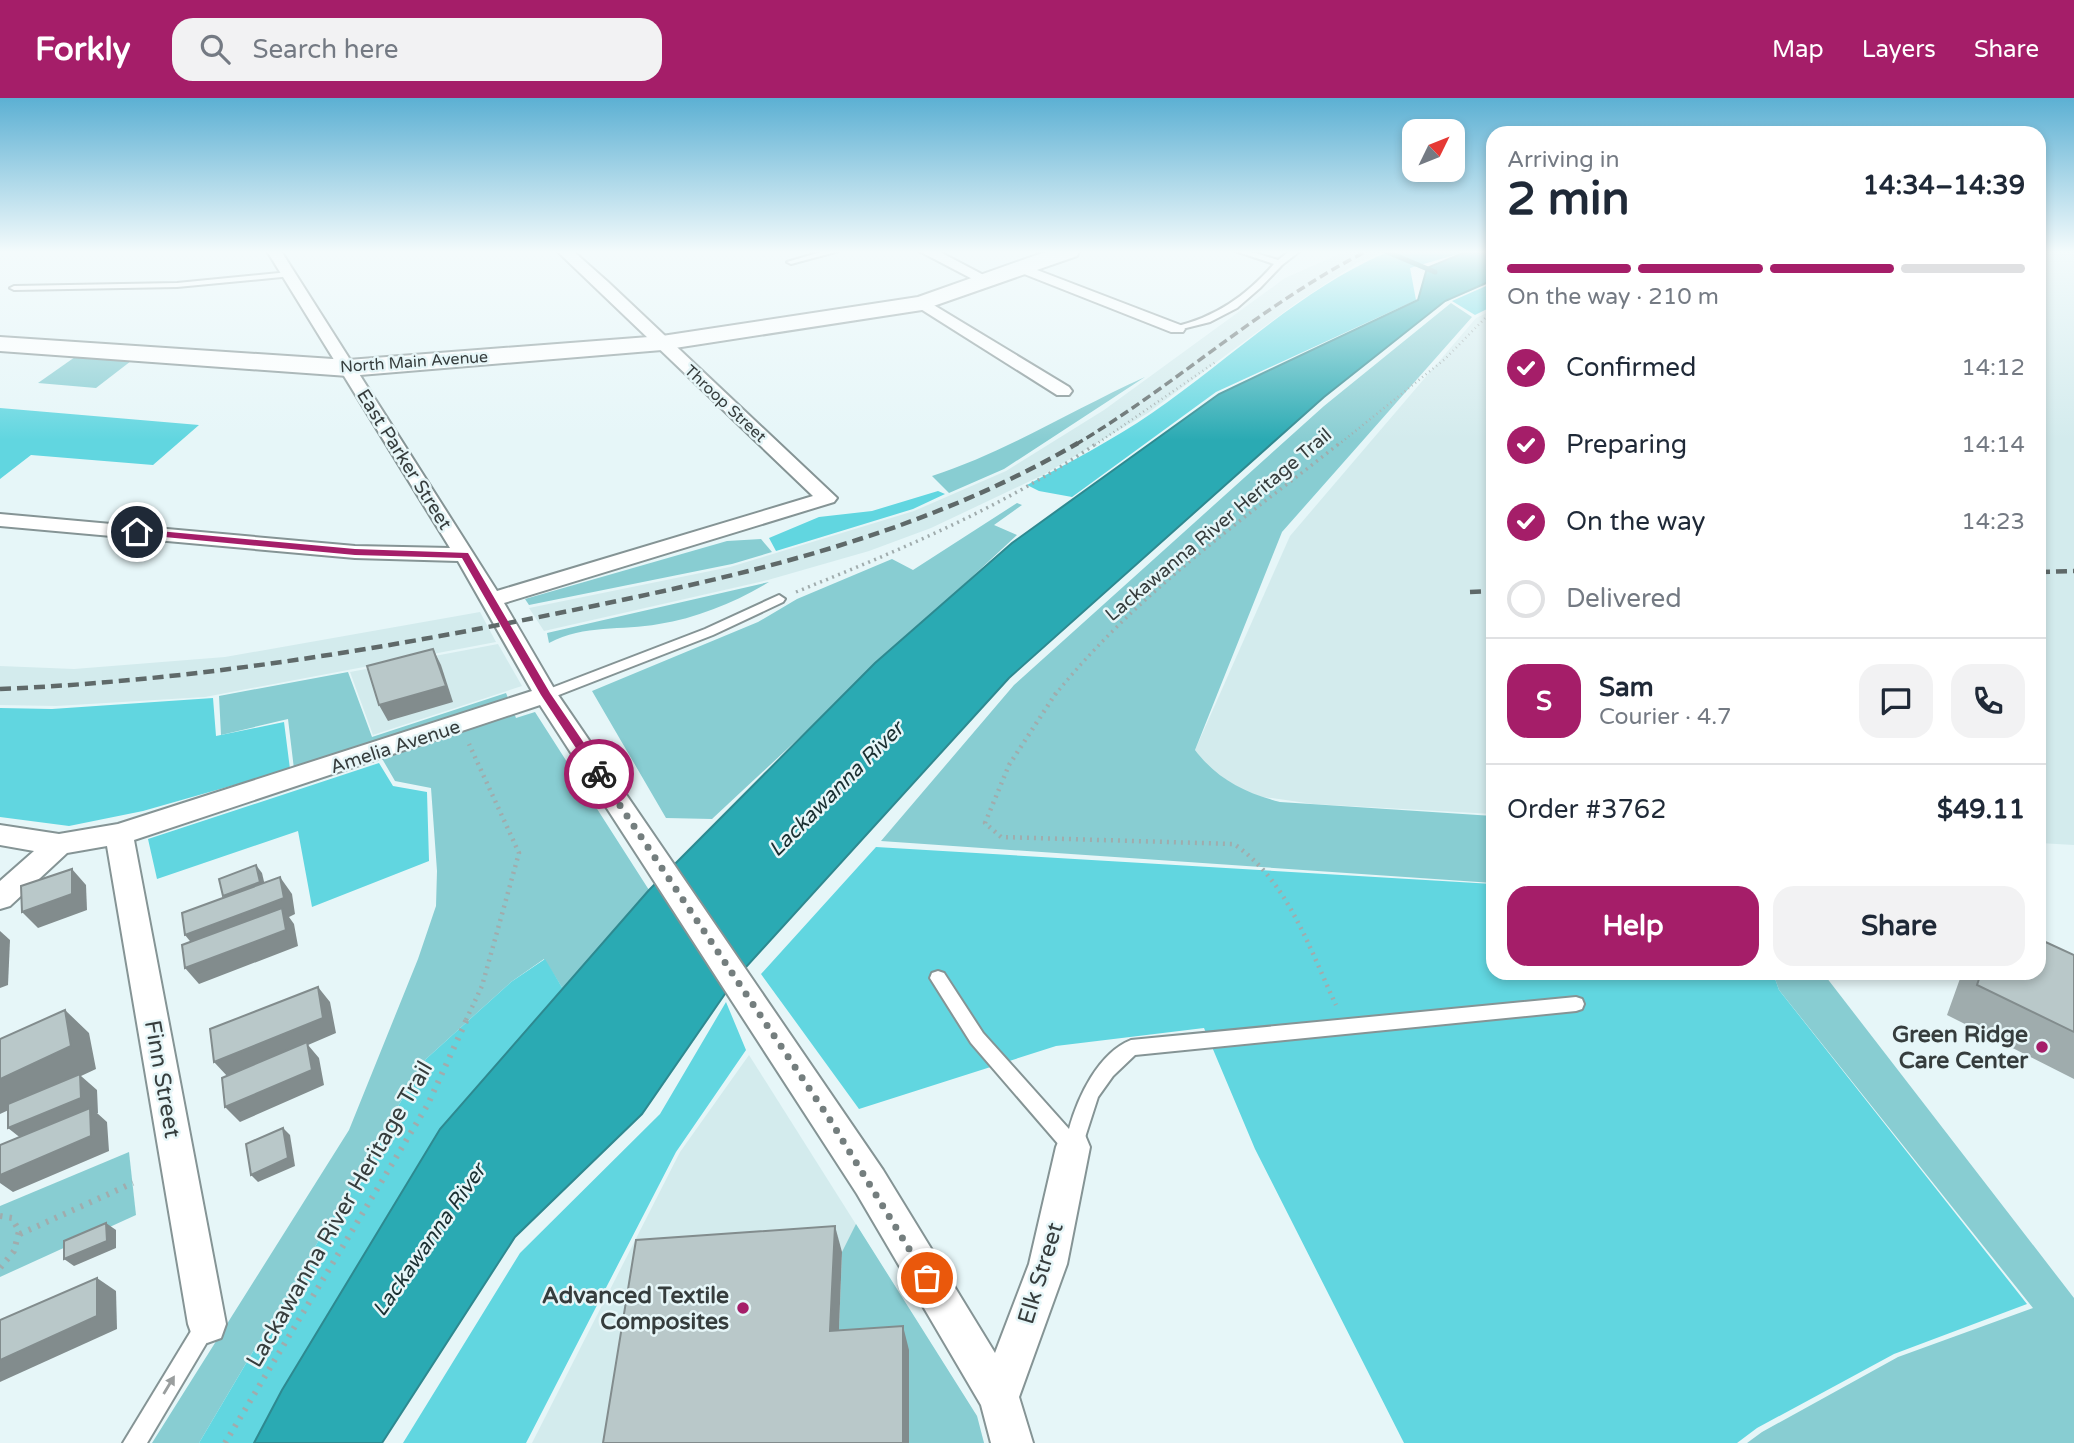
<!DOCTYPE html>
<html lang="en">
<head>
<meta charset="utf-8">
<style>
  :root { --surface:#fff; --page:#f2f2f3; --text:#1f2937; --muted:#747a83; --line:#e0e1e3; --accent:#a51e69 }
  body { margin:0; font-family:"Varela Round",sans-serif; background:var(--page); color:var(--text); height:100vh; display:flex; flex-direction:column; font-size:26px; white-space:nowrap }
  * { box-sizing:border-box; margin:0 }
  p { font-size:23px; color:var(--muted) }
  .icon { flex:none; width:38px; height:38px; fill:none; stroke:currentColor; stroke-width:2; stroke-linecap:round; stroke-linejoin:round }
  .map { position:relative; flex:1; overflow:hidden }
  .side { position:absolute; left:1486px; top:28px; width:560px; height:854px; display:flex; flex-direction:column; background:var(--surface); border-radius:21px; box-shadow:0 4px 10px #0003 }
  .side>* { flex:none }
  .needle { width:46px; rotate:47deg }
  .buttons { position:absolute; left:1402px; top:21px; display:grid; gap:14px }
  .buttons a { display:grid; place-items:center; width:63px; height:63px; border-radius:14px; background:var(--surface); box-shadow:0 4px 10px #0003; font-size:35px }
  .pin { position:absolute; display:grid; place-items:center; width:60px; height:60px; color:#fff; margin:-30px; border:4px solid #fff; border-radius:50%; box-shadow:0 2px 7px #0007 }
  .courier { position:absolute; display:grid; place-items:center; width:70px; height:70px; margin:-35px; border:5px solid #a51e69; border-radius:50%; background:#fff; color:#222; box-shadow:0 2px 9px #0007 }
  .head em { font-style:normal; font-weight:700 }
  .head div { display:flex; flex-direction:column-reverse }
  .head { display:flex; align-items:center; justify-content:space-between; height:119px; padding:0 21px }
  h1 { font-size:46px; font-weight:700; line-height:52px }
  .bar { display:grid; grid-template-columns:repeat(4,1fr); gap:10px 7px; align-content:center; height:84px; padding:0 21px }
  .bar i { height:9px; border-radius:5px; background:var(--line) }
  .bar .active { background:var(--accent) }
  .bar p { grid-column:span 4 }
  .line { display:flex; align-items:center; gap:18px; padding:0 21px; border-top:2px solid var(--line) }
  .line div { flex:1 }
  .round { display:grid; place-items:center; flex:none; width:74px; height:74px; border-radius:21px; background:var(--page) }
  ol { padding:0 21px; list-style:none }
  li { display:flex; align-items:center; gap:21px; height:77px }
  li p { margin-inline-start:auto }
  li .icon { padding:7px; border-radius:50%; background:var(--accent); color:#fff; stroke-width:4 }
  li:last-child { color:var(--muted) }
  li i { width:38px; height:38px; border:4px solid var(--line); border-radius:50% }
  .button { display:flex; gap:14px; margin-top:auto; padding:14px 21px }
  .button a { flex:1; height:80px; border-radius:21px; background:var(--accent); color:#fff; font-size:28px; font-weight:700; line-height:80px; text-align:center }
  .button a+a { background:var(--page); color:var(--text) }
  header { display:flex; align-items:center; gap:42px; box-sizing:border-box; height:98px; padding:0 35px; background:var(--accent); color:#fff }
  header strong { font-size:33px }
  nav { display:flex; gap:38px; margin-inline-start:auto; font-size:24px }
  .search { width:490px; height:63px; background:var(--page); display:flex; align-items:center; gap:18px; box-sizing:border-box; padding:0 24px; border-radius:21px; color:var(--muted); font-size:26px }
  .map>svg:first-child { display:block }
  .built { fill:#d3ebed }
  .green { fill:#88cdd2 }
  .forest { fill:#61d6e0 }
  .water { fill:#2aaab3; stroke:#2e8990; stroke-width:2 }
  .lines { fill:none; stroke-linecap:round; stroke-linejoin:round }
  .stream { stroke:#2e8990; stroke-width:5 }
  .service-casing { stroke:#859495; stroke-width:4 }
  .minor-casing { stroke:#859495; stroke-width:4 }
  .primary-casing { stroke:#859495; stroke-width:4 }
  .path-far3 { stroke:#a0acad; stroke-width:2.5; stroke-dasharray:1 3.5; stroke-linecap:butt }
  .path-far2 { stroke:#a0acad; stroke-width:3.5; stroke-dasharray:2 4.5; stroke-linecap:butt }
  .path-far1 { stroke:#a0acad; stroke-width:4.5; stroke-dasharray:2 5; stroke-linecap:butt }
  .path { stroke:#a0acad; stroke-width:6; stroke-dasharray:2.5 7; stroke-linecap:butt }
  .service { fill:#fff; fill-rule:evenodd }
  .minor { fill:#fff; fill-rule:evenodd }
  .primary { fill:#fff; fill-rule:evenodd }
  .rail-far1 { stroke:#5f6969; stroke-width:3.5; stroke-dasharray:9 4.5; stroke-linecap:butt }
  .rail { stroke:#5f6969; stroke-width:4.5; stroke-dasharray:11 6; stroke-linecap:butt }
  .wall { fill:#9facad }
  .shaded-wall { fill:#828c8d }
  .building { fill:#b9c8c9; stroke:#828c8d; stroke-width:2 }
  .oneway { fill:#9a9e9e }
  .route { fill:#a51e69 }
  .done { stroke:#747e7e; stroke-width:7; stroke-dasharray:0 12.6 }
  .poi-dot { fill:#a51e69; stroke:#e6f6f8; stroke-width:2.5 }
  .labels { text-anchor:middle; stroke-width:5; stroke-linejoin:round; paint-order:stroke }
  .far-street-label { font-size:16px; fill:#363d3d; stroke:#e6f6f8 }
  .street-label { font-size:19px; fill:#363d3d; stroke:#e6f6f8 }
  .water-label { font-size:21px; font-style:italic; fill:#1a2f31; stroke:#e6f6f8 }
  .near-poi-label { font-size:23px; font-weight:bold; fill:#363d3d; stroke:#e6f6f8; text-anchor:end }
  .near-street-label { font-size:23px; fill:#363d3d; stroke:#e6f6f8 }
</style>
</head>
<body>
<header>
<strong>Forkly</strong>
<div class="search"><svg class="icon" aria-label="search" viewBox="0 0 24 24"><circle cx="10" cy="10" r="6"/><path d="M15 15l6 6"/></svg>Search here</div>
<nav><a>Map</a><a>Layers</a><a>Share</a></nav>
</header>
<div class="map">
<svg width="2074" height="1345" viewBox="0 0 2074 1345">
  <rect width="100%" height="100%" fill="#e6f6f8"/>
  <g class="built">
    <polygon points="1346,153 1386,153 1357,165 1295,206 1148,315 1043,377 931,430 869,453 768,482 544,533 529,510 730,469 914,413 1006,373 1104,312 1285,180"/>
    <polygon points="2039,153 2074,153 2074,747 2039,745"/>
    <polygon points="1493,212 1493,716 1313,706 1250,697 1210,671 1195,652 1290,438 1476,220"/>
    <polygon points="480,514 496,544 205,599 56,608 0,607 0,568 74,571 225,559"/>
    <polygon points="498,546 522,588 373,637 350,574"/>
    <polygon points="749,957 977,1318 984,1345 532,1345 680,1054"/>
  </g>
  <g class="green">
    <path d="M1451 205 1472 219 1282 434 1195 652C1217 681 1245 695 1280 704L1493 718V785L881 743 1014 587 1324 308Z"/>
    <polygon points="75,259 76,259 131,263 96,290 38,285"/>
    <path d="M1145 279 1004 371 949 395 932 378C1006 354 1074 311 1145 279Z"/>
    <polygon points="1017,405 1022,407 994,427 1017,437 712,721 666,720 592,593 758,524 797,501 892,461 913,472"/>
    <polygon points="761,441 772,454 732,466 529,507 525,501 727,443"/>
    <path d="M769 484C736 504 697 520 659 526 621 533 585 526 549 545L547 535Z"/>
    <polygon points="348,574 372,639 506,595 516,620 535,614 649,792 563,891 544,861 511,884 426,961 199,1345 152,1345 349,1032 418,861 436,808 437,773 431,690 395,683 373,645 294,671 288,621 221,637 219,598"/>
    <polygon points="1773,875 1823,875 2074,1200 2074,1345 1747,1345 1762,1334 1898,1259 2033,1210 1779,892"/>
    <polygon points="129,1054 136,1117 0,1179 0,1108"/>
    <polygon points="856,1126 977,1318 984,1345 909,1345 908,1252 838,1257 842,1154"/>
  </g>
  <g class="forest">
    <path d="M1390 153H1468L1410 170 1416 202 1216 294 1072 399 1039 393 1027 387C1068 365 1113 342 1152 315 1231 261 1301 190 1390 153Z"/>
    <polygon points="1493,185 1493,208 1475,217 1452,203"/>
    <polygon points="0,310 199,327 153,367 31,357 0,381"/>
    <polygon points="938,393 945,396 913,411 776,453 769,440 819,419 872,413"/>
    <polygon points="213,600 216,638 284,624 290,671 143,713 69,728 0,719 0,610 52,611"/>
    <polygon points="379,665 393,688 427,694 429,763 312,809 298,733 157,781 148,741"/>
    <polygon points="876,749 1493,786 1493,875 1773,875 1779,892 2027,1206 1894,1256 1757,1330 1737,1345 1404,1345 1255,1051 1204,930 1056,948 859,1011 761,876"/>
    <polygon points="545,861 563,891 440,1031 282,1292 254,1345 199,1345 426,961 511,884"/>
    <polygon points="726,904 746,952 676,1054 526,1345 403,1345 520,1155 660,1016"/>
  </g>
  <polygon class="water" points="1468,153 1493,153 1493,182 1445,203 1324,299 1009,580 736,880 642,1016 515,1139 382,1345 254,1345 282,1292 440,1031 649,792 875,565 1012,445 1219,296 1418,202 1427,170"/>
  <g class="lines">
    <polyline class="stream" points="1385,153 1435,174"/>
    <defs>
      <g id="service">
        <polygon points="824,153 839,153 791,166 787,164"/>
        <path d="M1235 153H1248L1278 162 1290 153H1300L1282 167 1260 190 1237 210 1210 224 1174 233V229C1216 219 1246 198 1274 166Z"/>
        <polygon points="289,174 292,174 292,178 177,189 14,192 10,190 14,188 177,185"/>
        <polygon points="779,497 785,501 783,504 713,537 551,600 541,600 539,597 541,594 705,531"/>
        <path d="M938 873 944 875 983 935 1069 1031C1078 999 1098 955 1131 942L1576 899 1582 901 1584 906 1582 911 1576 913 1135 957 1113 978 1098 999 1080 1055 1073 1058 1066 1055 971 945 930 880 932 875Z"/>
        <polygon points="206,1217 213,1220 216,1227 213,1234 147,1345 123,1345 199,1220"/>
      </g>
      <g id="minor">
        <polygon points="267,153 281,153 497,493 813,398 557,153 573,153 608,184 837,400 834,404 504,505 556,594 883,1072 995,1255 1029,1166 1056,1049 1061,1037 1073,1033 1085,1037 1090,1049 1067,1166 1019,1299 1033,1345 991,1345 981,1307 857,1096 540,607 134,742 226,1226 221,1240 207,1245 193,1240 188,1226 107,748 67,755 10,808 0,811 0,783 34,753 0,747 0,727 59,736 118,726 532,593 458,463 355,460 0,428 0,416 355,448 450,450"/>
        <polygon points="919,153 938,153 995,183 987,188 982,186"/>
        <polygon points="1024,167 1183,228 1185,231 1183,234 1171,234 1019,174 1019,168"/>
        <polygon points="922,200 1069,289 1072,293 1069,297 1057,297 916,208 916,202"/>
      </g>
      <polygon id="primary" points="1048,153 1079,153 1077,158 922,212 662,252 348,278 0,253 0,239 348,262 662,238 918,199"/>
    </defs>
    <use href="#service" class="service-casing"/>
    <use href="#minor" class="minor-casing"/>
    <use href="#primary" class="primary-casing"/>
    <g class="path-far3">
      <polyline points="1095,347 1217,263"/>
      <polyline points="1338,347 1445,261 1493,212"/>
    </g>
    <g class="path-far2">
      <path d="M796 494C900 452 1004 409 1097 345"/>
      <path d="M1055 597C1134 498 1241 423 1340 345"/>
    </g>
    <g class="path-far1">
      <path d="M1056 595 1009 667 985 725 1001 739 1234 746C1288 783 1309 850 1336 907"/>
      <polyline points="466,922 482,888 519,755 469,646"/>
    </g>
    <g class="path">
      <polyline points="0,1118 12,1120 19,1133 14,1153 0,1170"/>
      <polyline points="20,1136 133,1085"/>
      <polyline points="225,1345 428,1006 467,921"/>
    </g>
    <use href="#service" class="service"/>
    <use href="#minor" class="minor"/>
    <use href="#primary" class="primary"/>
    <path class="rail-far1" d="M1075 347C1176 287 1262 206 1367 153"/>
    <g class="rail">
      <polyline points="2039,474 2074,473"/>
      <polyline points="1470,494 1493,493"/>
      <path d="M0 591C188 583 371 553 554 516 737 479 916 440 1078 345"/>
    </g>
  </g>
  <polygon class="wall" points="2074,857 2074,981 1947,917 1962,875 2039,875"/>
  <g class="shaded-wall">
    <polygon points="433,551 441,567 453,604 388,623 379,607"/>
    <polygon points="256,767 262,775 266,792 229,806 223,798"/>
    <polygon points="72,771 86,787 87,812 38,830 22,814"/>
    <polygon points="280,779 292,796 295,816 289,819 294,826 298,848 199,886 185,870 198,853 185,837"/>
    <polygon points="0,833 10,842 8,887 0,890"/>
    <polygon points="318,889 330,904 336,935 308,947 319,960 324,987 240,1024 225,1009 228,979 214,964"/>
    <polygon points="65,912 89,935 96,971 81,978 97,992 98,1015 97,1015 107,1024 109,1053 13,1094 0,1085 0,1077 27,1045 8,1030 80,979 0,1016 0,981"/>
    <polygon points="283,1030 290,1037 295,1068 258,1084 251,1077"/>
    <polygon points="106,1125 116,1132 116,1150 74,1168 64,1161"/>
    <polygon points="835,1128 842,1154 838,1257 830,1233"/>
    <polygon points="97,1180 116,1193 117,1231 0,1284 0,1262"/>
    <polygon points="903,1228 909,1252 909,1345 903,1345"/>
  </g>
  <g class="building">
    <polygon points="433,551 446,588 379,607 367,568"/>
    <polygon points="256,767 260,784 223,798 219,781"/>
    <polygon points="72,771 72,796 22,814 21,788"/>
    <polygon points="280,779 284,800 185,837 182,815"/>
    <polygon points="282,810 286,832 185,870 182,847"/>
    <polygon points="2039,841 2074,857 2074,934 1977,887 1981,875 2039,875"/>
    <polygon points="318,889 323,920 214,964 210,931"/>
    <polygon points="65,912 71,948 0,981 0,941"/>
    <polygon points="307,944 312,972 225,1009 222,980"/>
    <polygon points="80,976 81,1000 8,1030 8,1006"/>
    <polygon points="90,1010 91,1038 0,1077 0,1047"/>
    <polygon points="283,1030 288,1060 251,1077 246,1046"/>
    <polygon points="106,1125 107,1143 64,1161 64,1143"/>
    <polygon points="835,1128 830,1233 903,1228 903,1345 603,1345 636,1142"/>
    <polygon points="97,1180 97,1218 0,1262 0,1222"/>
  </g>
  <defs><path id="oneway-solid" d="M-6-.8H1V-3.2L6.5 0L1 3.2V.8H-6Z" transform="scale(1.75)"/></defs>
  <use class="oneway" href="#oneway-solid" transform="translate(169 1287) rotate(-59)"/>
  <linearGradient id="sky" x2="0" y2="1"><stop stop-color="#5cb0d3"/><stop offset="0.45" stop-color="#f4fbfc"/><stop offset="1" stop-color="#f4fbfc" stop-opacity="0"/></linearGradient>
  <rect width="2074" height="342" fill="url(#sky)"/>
  <polygon class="route" points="137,431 355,451 468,455 550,595 605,676 595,679 541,597 462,460 355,457 133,436"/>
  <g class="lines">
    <polyline class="done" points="599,676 827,1017 927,1180"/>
  </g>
  <g class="poi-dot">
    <circle cx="2042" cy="949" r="7"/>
    <circle cx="743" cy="1210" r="7"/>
  </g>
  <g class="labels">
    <g class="far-street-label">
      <text transform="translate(414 263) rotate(-4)" y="6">North Main Avenue</text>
      <text transform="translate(726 305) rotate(43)" y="6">Throop Street</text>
    </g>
    <g class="street-label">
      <text transform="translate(405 361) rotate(58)" y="7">East Parker Street</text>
      <text transform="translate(1218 426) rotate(-40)" y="7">Lackawanna River Heritage Trail</text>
      <text transform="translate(395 648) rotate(-18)" y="7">Amelia Avenue</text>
    </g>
    <g class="water-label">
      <text transform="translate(836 691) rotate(-45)" y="7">Lackawanna River</text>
      <text transform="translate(429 1142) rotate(-55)" y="7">Lackawanna River</text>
    </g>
    <g class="near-poi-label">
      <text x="2028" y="944">Green Ridge<tspan x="2028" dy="26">Care Center</tspan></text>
      <text x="729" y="1205">Advanced Textile<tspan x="729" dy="26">Composites</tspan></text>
    </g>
    <g class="near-street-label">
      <text transform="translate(163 981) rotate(80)" y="8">Finn Street</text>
      <text transform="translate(339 1116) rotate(-60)" y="8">Lackawanna River Heritage Trail</text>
      <text transform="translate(1040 1175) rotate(-73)" y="8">Elk Street</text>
    </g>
  </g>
</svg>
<div class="buttons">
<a><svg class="needle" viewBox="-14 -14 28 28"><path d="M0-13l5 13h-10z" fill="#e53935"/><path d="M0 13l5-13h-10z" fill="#747a83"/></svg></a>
</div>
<div class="pin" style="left:927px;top:1180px;background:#ea580c"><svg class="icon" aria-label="bag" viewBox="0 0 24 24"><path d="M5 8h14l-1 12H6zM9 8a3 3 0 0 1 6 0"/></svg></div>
<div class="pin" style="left:137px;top:434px;background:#1f2937"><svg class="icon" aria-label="home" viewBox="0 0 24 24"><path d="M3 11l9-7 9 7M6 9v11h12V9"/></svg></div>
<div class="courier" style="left:599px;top:676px"><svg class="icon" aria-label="bike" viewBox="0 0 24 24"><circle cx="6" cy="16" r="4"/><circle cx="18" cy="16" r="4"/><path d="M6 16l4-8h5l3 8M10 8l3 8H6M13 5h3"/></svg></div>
<section class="side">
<div class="head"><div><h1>2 min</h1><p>Arriving in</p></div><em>14:34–14:39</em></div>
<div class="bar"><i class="active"></i><i class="active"></i><i class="active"></i><i></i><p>On the way · 210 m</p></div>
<ol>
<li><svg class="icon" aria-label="check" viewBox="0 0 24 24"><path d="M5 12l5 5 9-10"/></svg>Confirmed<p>14:12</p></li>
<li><svg class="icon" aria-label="check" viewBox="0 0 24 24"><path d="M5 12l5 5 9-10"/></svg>Preparing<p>14:14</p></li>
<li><svg class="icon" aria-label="check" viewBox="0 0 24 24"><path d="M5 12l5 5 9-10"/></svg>On the way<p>14:23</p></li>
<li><i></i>Delivered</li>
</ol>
<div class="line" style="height:126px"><b class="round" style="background:var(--accent);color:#fff">S</b><div><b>Sam</b><p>Courier · 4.7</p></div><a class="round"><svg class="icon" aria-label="chat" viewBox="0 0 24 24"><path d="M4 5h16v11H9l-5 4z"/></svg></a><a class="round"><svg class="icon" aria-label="phone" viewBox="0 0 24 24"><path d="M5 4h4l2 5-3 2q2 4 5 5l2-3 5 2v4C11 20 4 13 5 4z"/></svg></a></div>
<div class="line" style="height:91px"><div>Order #3762</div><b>$49.11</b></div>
<div class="button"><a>Help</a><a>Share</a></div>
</section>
</div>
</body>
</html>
